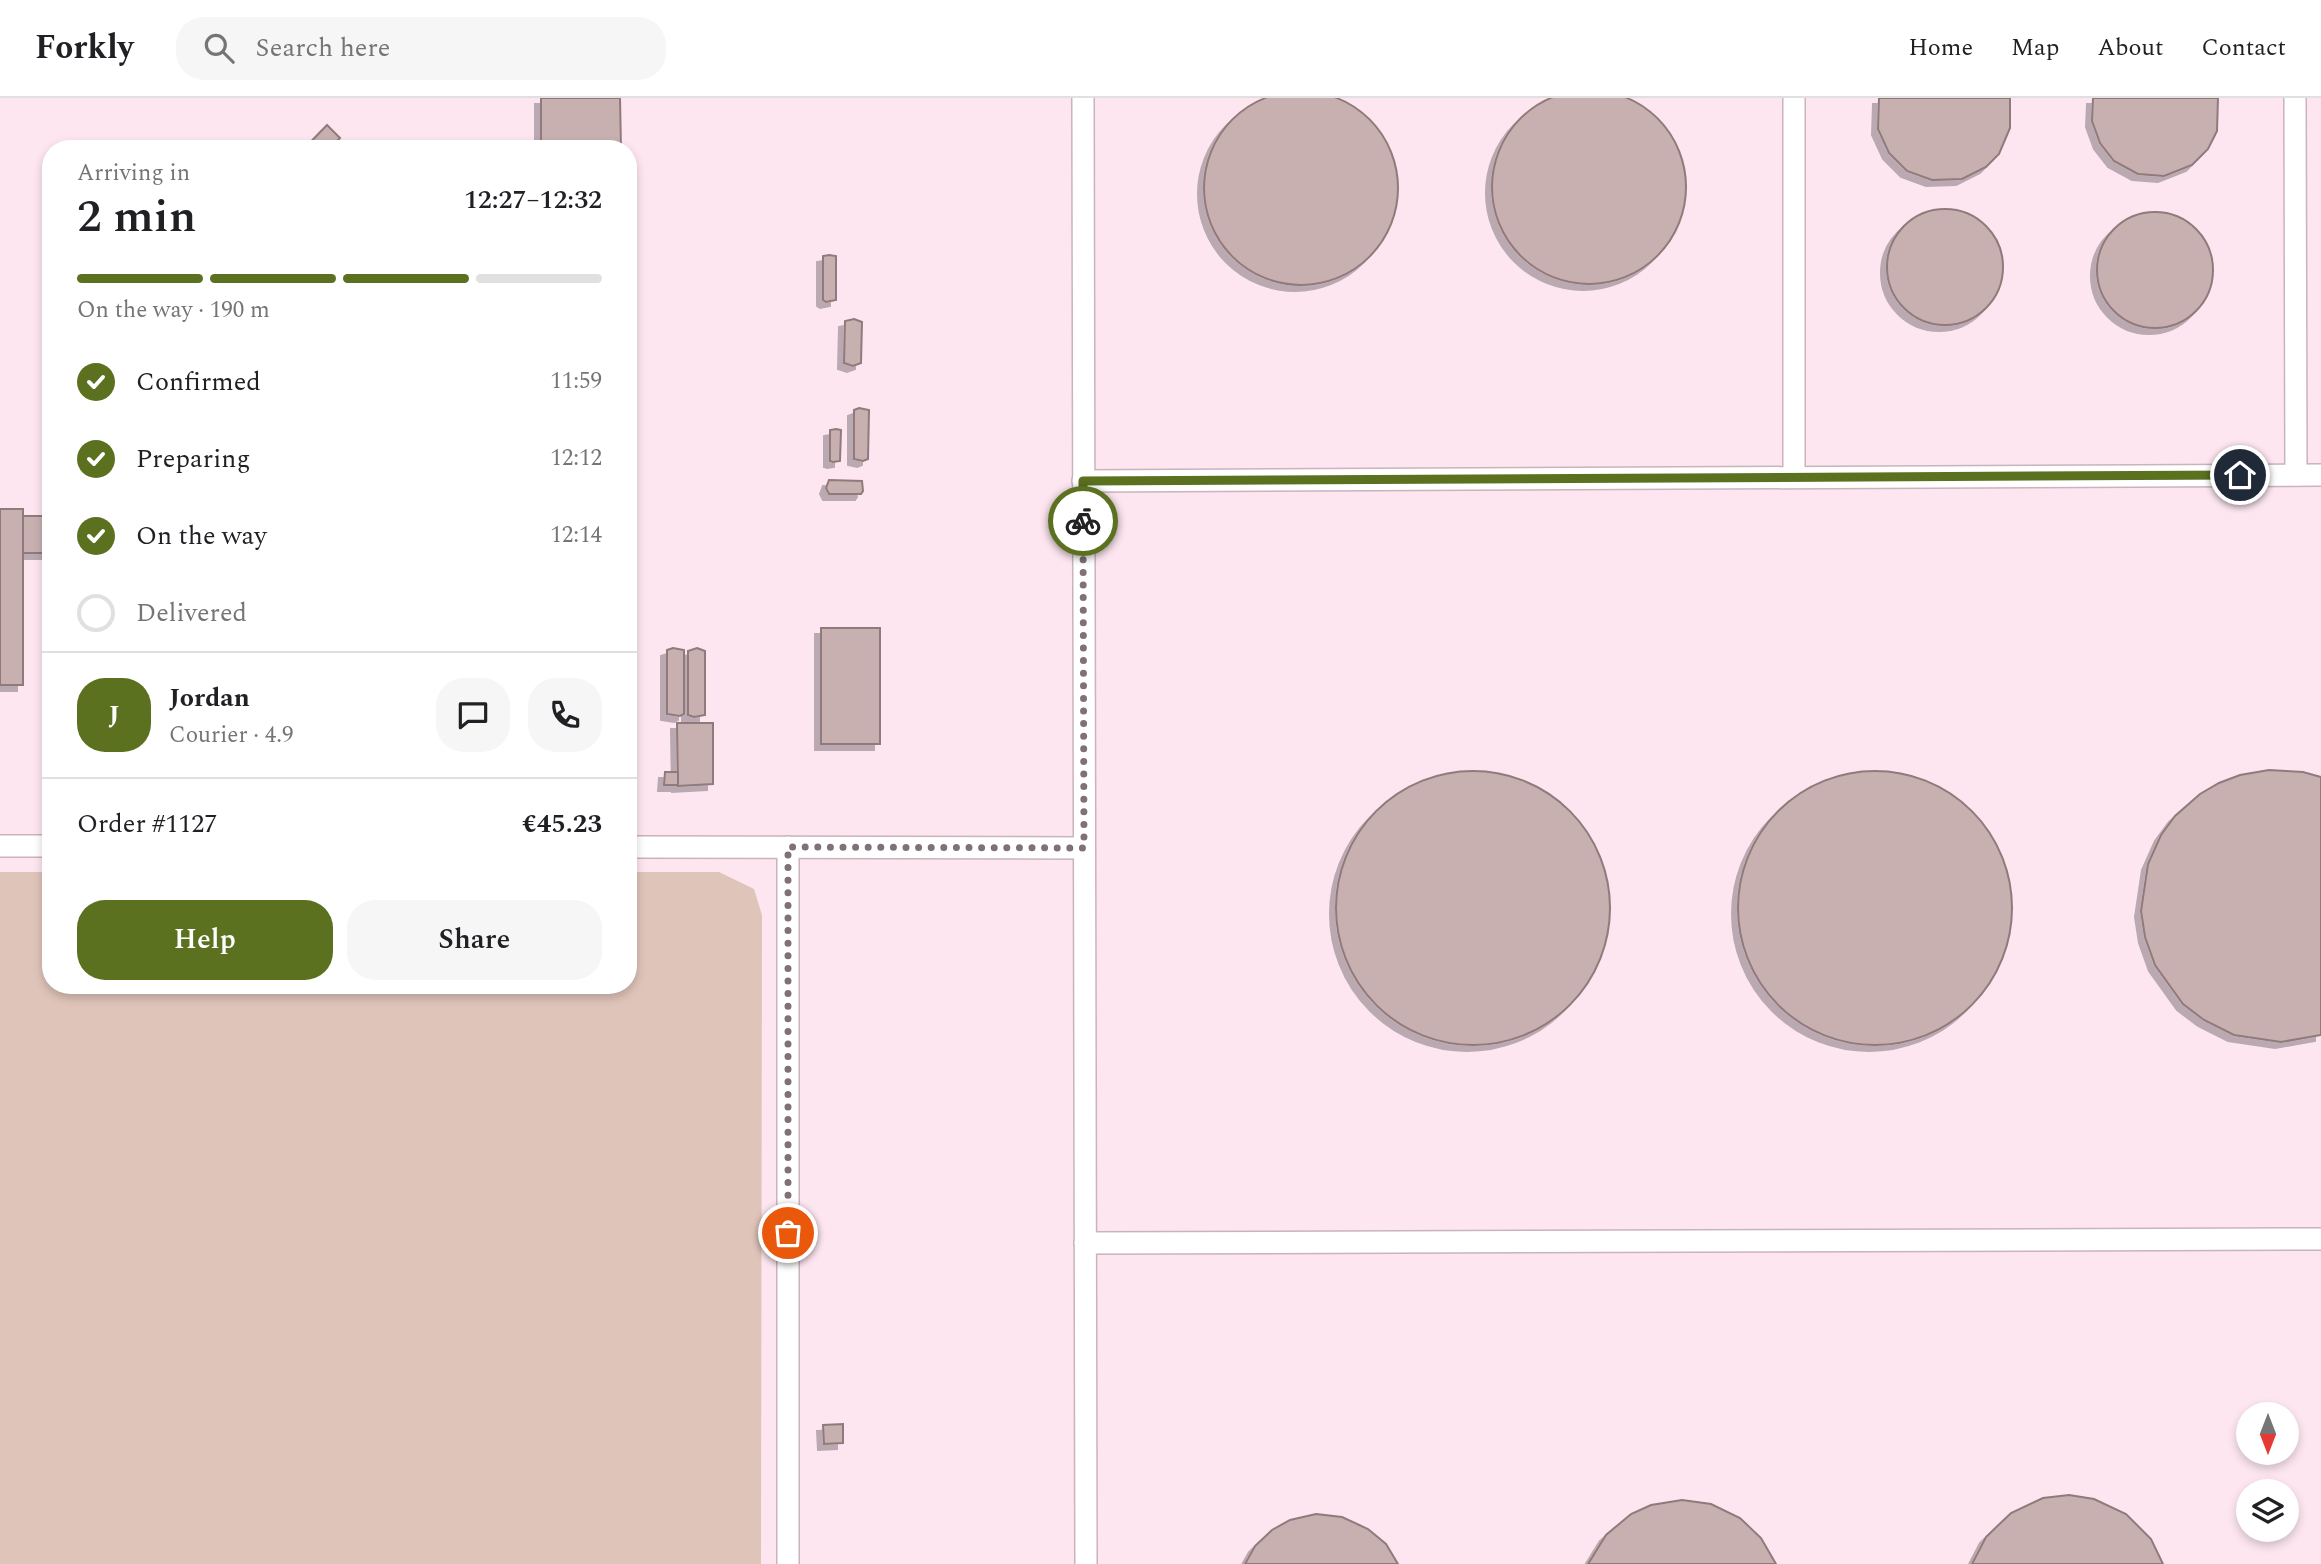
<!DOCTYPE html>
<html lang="en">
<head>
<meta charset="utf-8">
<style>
  :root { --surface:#fff; --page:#f6f6f6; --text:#202124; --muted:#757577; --line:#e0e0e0; --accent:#5b7120 }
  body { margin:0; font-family:Spectral,serif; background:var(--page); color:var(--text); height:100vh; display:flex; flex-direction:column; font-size:26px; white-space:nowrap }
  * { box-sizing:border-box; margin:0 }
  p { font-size:23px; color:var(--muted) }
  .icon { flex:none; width:38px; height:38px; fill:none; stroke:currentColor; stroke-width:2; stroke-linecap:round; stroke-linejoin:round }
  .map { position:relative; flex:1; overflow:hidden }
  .sheet { position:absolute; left:42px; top:42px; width:595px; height:854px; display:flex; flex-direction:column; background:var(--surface); border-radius:28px; box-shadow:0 4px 10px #0003 }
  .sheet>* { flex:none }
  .needle { width:46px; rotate:180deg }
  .tools { position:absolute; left:2236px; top:1304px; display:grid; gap:14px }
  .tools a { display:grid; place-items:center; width:63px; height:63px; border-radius:50%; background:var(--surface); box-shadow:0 4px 10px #0003; font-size:35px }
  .pin { position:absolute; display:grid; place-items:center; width:60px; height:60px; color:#fff; margin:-30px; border:4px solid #fff; border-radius:50%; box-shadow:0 2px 7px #0007 }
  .courier { position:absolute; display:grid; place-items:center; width:70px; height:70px; margin:-35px; border:5px solid #5b7120; border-radius:50%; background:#fff; color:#222; box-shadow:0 2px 9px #0007 }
  .summary em { font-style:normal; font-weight:600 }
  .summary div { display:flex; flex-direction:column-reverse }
  .summary { display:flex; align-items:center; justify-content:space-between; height:119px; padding:0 35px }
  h1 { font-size:46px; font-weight:600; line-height:52px }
  .bar { display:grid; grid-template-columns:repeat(4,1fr); gap:10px 7px; align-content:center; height:84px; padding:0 35px }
  .bar i { height:9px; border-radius:5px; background:var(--line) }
  .bar .on { background:var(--accent) }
  .bar p { grid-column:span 4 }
  .line { display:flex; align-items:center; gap:18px; padding:0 35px; border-top:2px solid var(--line) }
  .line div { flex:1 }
  .round { display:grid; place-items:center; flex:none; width:74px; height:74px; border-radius:28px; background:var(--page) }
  ol { padding:0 35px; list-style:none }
  li { display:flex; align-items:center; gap:21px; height:77px }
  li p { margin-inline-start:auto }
  li .icon { padding:7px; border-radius:50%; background:var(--accent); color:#fff; stroke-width:4 }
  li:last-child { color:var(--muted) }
  li i { width:38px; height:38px; border:4px solid var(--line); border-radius:50% }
  .button { display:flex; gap:14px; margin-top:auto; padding:14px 35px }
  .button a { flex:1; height:80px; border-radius:28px; background:var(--accent); color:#fff; font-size:28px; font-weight:600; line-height:80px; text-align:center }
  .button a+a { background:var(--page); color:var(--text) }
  header { display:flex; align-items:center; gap:42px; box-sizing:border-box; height:98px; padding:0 35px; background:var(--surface); border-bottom:2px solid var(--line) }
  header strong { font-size:33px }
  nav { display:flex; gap:38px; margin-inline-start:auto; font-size:24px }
  .search { width:490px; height:63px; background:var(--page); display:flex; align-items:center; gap:18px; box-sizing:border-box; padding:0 24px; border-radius:28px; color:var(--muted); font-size:26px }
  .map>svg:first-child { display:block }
  .green { fill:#dfc4b9 }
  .building { fill:#c8b0b1; stroke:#917a7b; stroke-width:2; filter:url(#shadow) }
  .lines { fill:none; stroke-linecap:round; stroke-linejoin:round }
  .lane-casing { stroke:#c9b3bd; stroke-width:24 }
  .lane { stroke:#fff; stroke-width:21 }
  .done { stroke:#7f7177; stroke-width:7; stroke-dasharray:0 12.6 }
  .route { stroke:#5b7120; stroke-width:9 }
</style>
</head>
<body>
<header>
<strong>Forkly</strong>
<div class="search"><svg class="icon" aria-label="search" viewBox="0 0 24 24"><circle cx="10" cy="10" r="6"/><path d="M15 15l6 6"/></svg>Search here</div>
<nav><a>Home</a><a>Map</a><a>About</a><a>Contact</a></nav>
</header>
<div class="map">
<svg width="2321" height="1466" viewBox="0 0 2321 1466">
  <defs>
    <filter id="shadow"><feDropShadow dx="-6" dy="6" stdDeviation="0" flood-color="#0004"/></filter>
  </defs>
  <rect width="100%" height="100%" fill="#fde6f0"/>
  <polygon class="green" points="0,774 51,774 51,887 628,887 628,774 719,774 754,791 762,817 761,1466 0,1466"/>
  <g class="building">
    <circle cx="1589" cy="89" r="97"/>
    <circle cx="1301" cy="90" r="97"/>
    <polygon points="541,0 620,0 621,51 541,51"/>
    <polygon points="1879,0 2010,0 2010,30 1999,56 1986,69 1962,81 1932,82 1907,73 1889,55 1878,31"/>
    <polygon points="2093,0 2218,0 2217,33 2208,51 2192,67 2164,78 2138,76 2114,63 2100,45 2092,23"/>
    <polygon points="327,27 340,40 330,51 304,51"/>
    <circle cx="1945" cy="169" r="58"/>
    <circle cx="2155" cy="172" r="58"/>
    <polygon points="829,157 836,158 836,202 826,204 823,202 823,158"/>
    <polygon points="854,221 862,224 861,265 853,268 844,265 845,223"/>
    <polygon points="859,310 869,312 868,361 863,363 854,361 854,312"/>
    <polygon points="836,331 841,332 840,363 833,364 830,363 830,332"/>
    <polygon points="829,382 862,383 863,393 861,396 829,396 826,390"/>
    <rect x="0" y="411" width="23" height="176"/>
    <rect x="23" y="418" width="28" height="37"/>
    <rect x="821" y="530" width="59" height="116"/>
    <polygon points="673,550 684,552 684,616 680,618 667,616 667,552"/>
    <polygon points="697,550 705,553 705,617 694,619 688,617 688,553"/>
    <polygon points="677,625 713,625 713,686 678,688"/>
    <polygon points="2269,672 2303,674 2321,679 2321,937 2281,944 2234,937 2204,922 2183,906 2155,867 2145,839 2141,813 2148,766 2161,737 2175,718 2200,696 2219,685 2240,677"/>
    <circle cx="1473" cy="810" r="137"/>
    <circle cx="1875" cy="810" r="137"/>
    <polygon points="665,674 678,674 678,687 664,687"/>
    <polygon points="843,1326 843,1345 824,1346 823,1327"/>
    <polygon points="2069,1397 2094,1401 2126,1416 2151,1441 2163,1466 1972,1466 1986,1439 2011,1415 2043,1400"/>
    <polygon points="1682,1402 1711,1406 1740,1420 1761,1440 1776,1466 1588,1466 1606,1437 1631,1416 1651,1407"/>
    <polygon points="1316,1416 1342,1419 1368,1431 1386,1446 1398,1466 1245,1466 1255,1448 1272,1432 1290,1422"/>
  </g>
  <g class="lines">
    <defs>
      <g id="lane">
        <polyline points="1083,0 1086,1466"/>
        <polyline points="1794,0 1794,379"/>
        <polyline points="2295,0 2296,377"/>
        <polyline points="1083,383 2321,377"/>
        <polyline points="0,748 51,748"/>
        <polyline points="628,749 1084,750"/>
        <polyline points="1085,1145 2321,1141"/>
        <polyline points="788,1466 788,749"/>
      </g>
    </defs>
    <use href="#lane" class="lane-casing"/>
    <use href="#lane" class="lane"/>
  </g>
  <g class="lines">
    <polyline class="done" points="788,1135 788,749 1084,750 1083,423"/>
    <polyline class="route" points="1083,423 1083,383 2240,377"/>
  </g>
</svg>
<div class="tools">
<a><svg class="needle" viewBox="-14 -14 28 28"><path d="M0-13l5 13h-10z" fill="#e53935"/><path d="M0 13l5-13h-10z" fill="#757577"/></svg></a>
<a><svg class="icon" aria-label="layers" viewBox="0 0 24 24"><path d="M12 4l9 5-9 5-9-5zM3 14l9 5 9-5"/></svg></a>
</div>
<div class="pin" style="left:788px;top:1135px;background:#ea580c"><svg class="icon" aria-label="bag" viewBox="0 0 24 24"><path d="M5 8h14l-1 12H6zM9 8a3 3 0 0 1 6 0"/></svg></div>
<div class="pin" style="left:2240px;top:377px;background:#1f2937"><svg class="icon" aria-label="home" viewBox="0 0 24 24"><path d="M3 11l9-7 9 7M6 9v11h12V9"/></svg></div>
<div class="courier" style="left:1083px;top:423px"><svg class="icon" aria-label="bike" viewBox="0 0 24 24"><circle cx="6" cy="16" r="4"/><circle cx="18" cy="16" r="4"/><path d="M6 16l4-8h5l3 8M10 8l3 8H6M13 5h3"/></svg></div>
<section class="sheet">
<div class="summary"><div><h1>2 min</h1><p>Arriving in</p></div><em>12:27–12:32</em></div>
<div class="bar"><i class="on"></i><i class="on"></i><i class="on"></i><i></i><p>On the way · 190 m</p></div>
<ol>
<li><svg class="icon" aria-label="check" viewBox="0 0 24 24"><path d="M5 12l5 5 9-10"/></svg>Confirmed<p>11:59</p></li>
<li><svg class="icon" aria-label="check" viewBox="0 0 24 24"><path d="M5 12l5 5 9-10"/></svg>Preparing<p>12:12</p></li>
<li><svg class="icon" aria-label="check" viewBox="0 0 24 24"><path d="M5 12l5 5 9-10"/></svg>On the way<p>12:14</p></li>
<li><i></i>Delivered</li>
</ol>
<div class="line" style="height:126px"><b class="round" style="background:var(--accent);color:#fff">J</b><div><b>Jordan</b><p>Courier · 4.9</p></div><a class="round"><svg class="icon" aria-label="chat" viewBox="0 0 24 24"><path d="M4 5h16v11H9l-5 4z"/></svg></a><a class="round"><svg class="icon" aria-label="phone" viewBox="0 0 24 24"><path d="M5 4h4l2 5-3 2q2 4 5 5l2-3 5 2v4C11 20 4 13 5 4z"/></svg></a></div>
<div class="line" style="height:91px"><div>Order #1127</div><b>€45.23</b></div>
<div class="button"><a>Help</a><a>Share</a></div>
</section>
</div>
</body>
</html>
